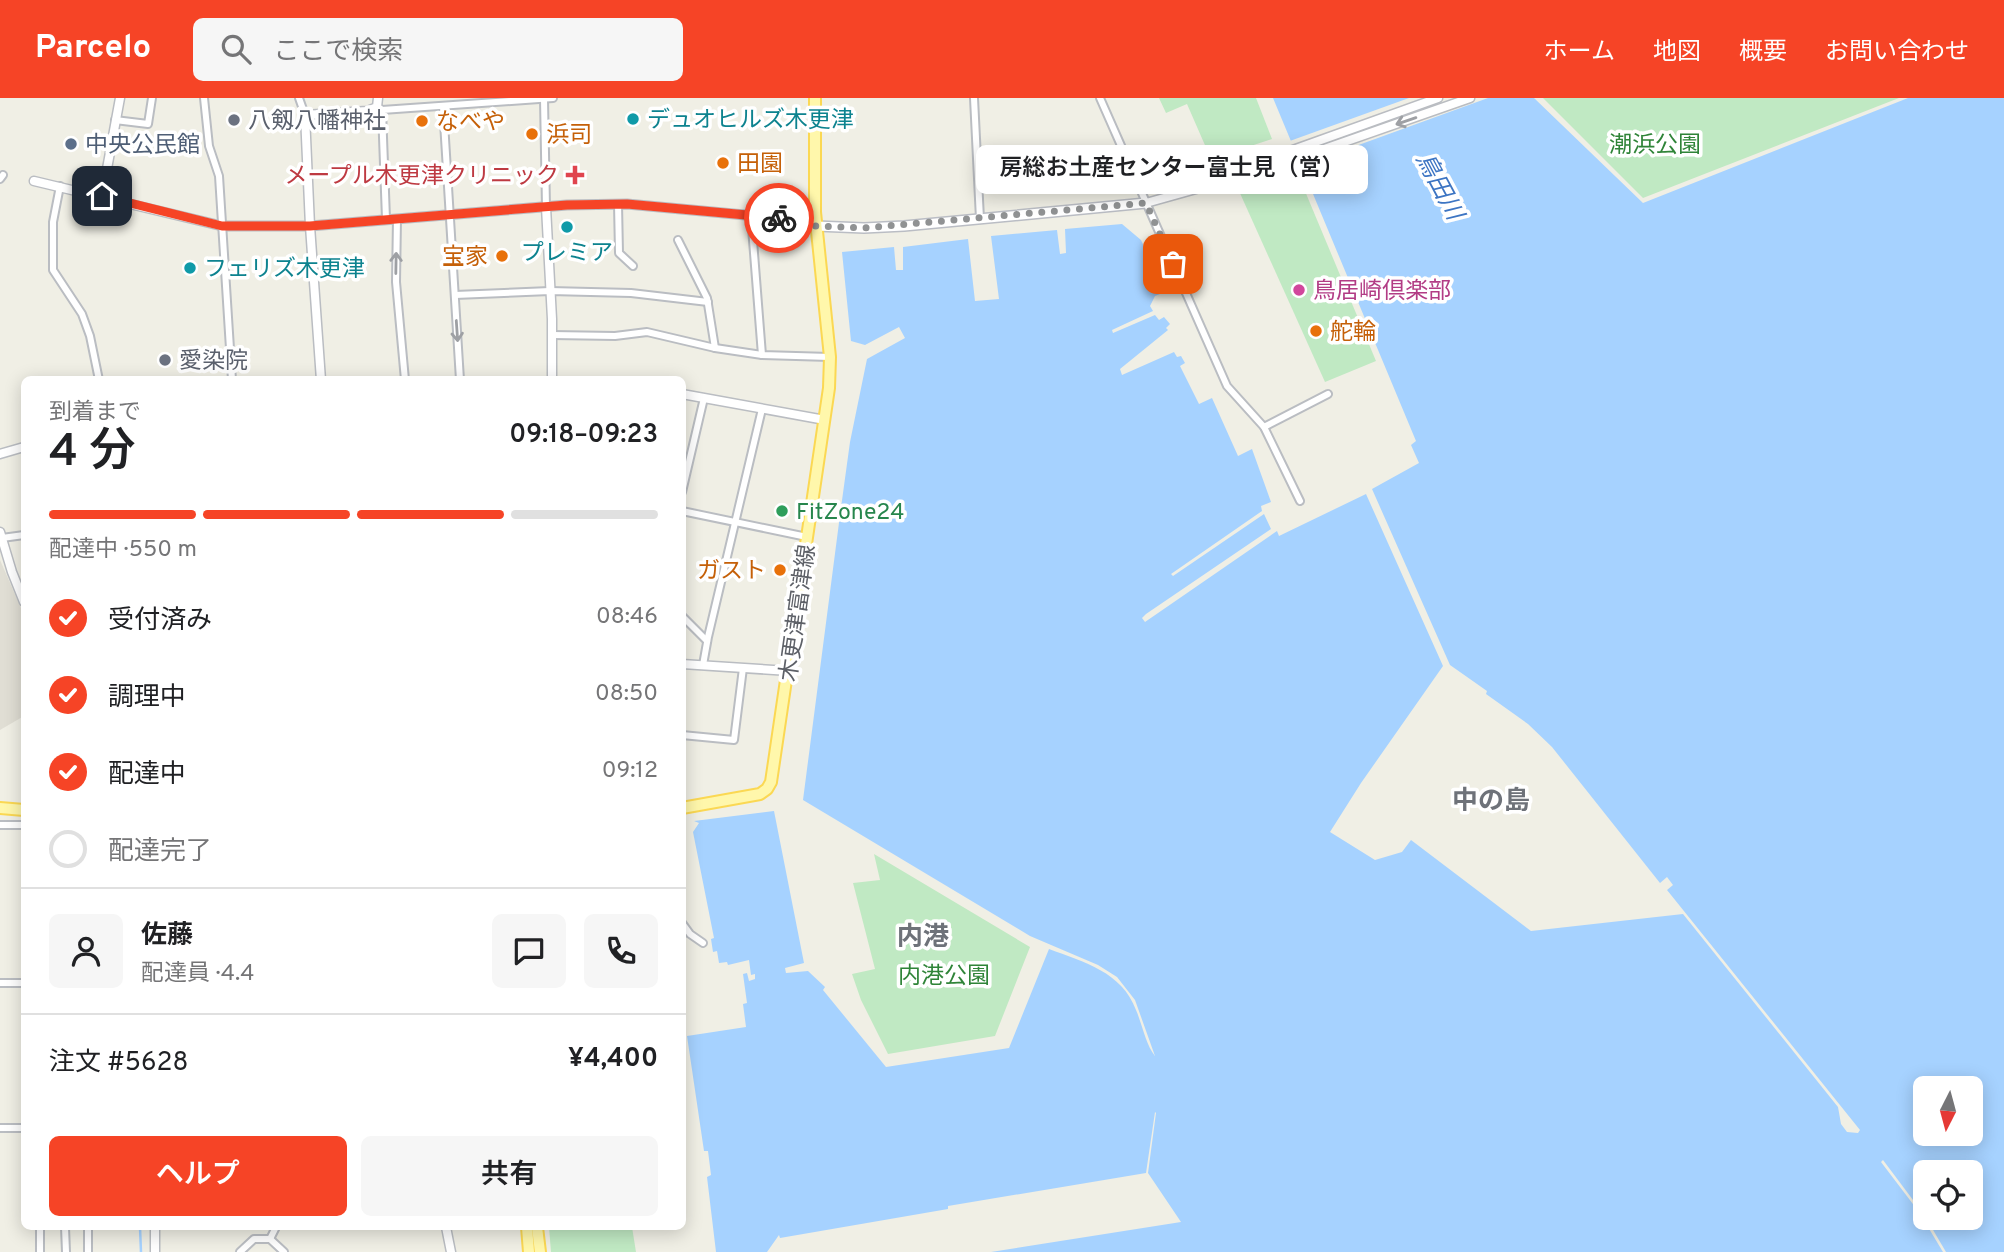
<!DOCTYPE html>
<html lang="ja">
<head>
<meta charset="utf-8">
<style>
  :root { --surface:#fff; --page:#f6f6f6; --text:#202124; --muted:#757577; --line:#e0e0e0; --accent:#f64426 }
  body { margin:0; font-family:Overpass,"Noto Sans JP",sans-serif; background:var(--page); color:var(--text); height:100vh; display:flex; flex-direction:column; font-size:26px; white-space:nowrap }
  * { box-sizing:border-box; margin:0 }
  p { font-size:23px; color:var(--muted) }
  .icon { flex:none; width:38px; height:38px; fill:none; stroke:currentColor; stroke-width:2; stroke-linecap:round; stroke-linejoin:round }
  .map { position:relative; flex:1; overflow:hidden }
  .side { position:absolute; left:21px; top:278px; width:665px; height:854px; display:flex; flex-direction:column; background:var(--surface); border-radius:10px; box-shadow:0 4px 18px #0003 }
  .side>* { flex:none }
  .needle { width:46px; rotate:186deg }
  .controls { position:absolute; left:1913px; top:978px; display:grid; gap:14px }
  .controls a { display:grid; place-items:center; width:70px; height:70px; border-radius:10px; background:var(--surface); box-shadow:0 4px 18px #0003; font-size:35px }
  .pin { position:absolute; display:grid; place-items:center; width:60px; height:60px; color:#fff; margin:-30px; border-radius:14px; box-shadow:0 4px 10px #0006 }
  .courier { position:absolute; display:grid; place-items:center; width:70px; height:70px; margin:-35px; border:5px solid #f64426; border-radius:50%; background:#fff; color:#222; box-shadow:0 2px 9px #0007 }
  .bubble { position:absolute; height:49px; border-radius:10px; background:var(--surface); box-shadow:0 4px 18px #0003; font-size:23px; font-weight:600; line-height:49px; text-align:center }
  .summary em { font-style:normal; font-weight:600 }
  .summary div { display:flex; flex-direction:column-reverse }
  .summary { display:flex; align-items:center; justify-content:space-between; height:119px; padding:0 28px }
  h1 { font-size:46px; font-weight:600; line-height:52px }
  .bar { display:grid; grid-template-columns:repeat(4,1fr); gap:10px 7px; align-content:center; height:84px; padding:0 28px }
  .bar i { height:9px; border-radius:5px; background:var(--line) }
  .bar .active { background:var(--accent) }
  .bar p { grid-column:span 4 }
  .line { display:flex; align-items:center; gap:18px; padding:0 28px; border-top:2px solid var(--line) }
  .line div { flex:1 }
  .round { display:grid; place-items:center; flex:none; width:74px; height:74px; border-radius:10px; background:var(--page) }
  ol { padding:0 28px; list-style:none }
  li { display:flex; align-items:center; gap:21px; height:77px }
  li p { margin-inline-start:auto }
  li .icon { padding:7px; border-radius:50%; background:var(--accent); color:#fff; stroke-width:4 }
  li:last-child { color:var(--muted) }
  li i { width:38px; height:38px; border:4px solid var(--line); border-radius:50% }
  .cta { display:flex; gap:14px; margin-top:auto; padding:14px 28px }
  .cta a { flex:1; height:80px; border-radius:10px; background:var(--accent); color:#fff; font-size:28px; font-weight:600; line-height:80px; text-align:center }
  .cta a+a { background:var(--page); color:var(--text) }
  header { display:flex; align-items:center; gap:42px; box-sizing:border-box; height:98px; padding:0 35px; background:var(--accent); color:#fff }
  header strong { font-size:33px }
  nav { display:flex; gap:38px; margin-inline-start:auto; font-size:24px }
  .search { width:490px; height:63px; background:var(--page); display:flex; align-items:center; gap:18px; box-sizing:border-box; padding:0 24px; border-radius:10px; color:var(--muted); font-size:26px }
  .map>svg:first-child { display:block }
  .education { fill:#e0ded4 }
  .green { fill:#c0e9c3 }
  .water { fill:#a6d2ff; fill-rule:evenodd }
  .pier { fill:#f0efe5 }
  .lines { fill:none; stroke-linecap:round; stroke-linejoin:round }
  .stream { stroke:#a6d2ff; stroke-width:2.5 }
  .minor-casing { stroke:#babdc2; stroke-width:10 }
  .tertiary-casing { stroke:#babdc2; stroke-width:11 }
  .secondary-casing { stroke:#babdc4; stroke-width:12 }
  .primary-casing { stroke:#fbd853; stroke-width:14 }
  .minor { stroke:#fff; stroke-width:6 }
  .tertiary { stroke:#fff; stroke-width:8 }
  .secondary { stroke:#fff; stroke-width:9 }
  .primary { stroke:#fff7ab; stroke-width:10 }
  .oneway { stroke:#9ea0a4 }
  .done { stroke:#909293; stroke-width:7; stroke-dasharray:0 12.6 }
  .route { stroke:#f64426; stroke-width:9 }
  .culture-dot { fill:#0f9aa8; stroke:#fff; stroke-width:2.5 }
  .worship-dot { fill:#6b7280; stroke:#fff; stroke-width:2.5 }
  .food-dot { fill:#e8710a; stroke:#fff; stroke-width:2.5 }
  .service-dot { fill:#5c6f8a; stroke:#fff; stroke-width:2.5 }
  .health-dot { fill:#e0444e; stroke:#fff; stroke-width:2.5 }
  .hotel-dot { fill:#d1479c; stroke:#fff; stroke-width:2.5 }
  .leisure-dot { fill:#2e9e5b; stroke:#fff; stroke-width:2.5 }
  .labels { text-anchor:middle; stroke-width:7; stroke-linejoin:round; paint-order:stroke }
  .culture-label { font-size:23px; fill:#0d838f; stroke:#fff; text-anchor:start }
  .worship-label { font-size:23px; fill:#5b616d; stroke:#fff; text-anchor:start }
  .food-label { font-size:23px; fill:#c56008; stroke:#fff; text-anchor:start }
  .service-label { font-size:23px; fill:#4e5e75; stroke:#fff; text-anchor:start }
  .park-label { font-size:23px; fill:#2f8438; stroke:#fff }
  .health-label { font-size:23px; fill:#be3a42; stroke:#fff; text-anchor:end }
  .hotel-label { font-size:23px; fill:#b23c85; stroke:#fff; text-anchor:start }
  .leisure-label { font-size:23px; fill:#27864d; stroke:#fff; text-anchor:start }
  .street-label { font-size:23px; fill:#5d6067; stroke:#fff }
  .water-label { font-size:24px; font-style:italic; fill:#3d75c3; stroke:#fff }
  .quarter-label { font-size:26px; font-weight:bold; fill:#6e7279; stroke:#fff }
</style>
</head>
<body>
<header>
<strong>Parcelo</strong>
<div class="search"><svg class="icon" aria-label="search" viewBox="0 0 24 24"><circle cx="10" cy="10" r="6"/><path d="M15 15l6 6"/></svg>ここで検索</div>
<nav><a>ホーム</a><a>地図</a><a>概要</a><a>お問い合わせ</a></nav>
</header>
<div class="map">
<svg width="2004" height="1154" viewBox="0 0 2004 1154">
  <rect width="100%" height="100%" fill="#f0efe5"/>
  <polygon class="education" points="0,462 24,517 24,618 0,632"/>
  <g class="green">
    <polygon points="1159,0 1256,0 1272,41 1211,61 1187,6 1166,15"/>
    <polygon points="1543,0 1899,0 1643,100"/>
    <polygon points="1297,74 1376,263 1325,284 1239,93"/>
    <polygon points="874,756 1030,849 995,938 888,956 861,902 852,876 875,871 853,785 880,782"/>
    <polygon points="549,1129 632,1129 636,1154 551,1154"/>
  </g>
  <path class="water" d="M1273 0H1534L1643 105 1908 0H2004V1154H1946L1926 1120H1970V1074H1925V1118L1883 1062 1881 1064 1919 1114 1943 1154H991L1181 1124 1148 1075 1156 1015 1155 1014 1146 1075 948 1108V1111L780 1140 779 1137 767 1154H716L707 1079 711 1077 708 1053H704L687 938 746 929 743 906 747 905 743 876 747 875 749 883 755 881V876L751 877 749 862 728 867 727 864 719 865 717 853 713 854 711 841 714 840 693 734 699 725 694 723 774 713 804 865 785 870 786 875 808 873 825 889 823 892 886 969 1009 950 1049 851C1084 864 1122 874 1136 912 1142 926 1146 947 1155 958L1135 902 1117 879 1098 867 1030 838 803 702 840 417 850 344 867 261 905 240 899 229 865 247 851 243 842 154 894 149 896 172H903V149L968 141 975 203 999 201 991 138 1057 132 1060 156 1066 155 1065 131 1122 126 1141 142 1165 194 1155 198 1150 208 1153 213 1112 232 1113 235 1155 217 1159 222 1164 219 1170 226 1166 230 1168 232 1120 271 1122 277 1174 254 1177 259 1181 258 1185 265 1180 268 1199 306 1212 300 1238 358 1252 351 1271 404 1261 408 1262 413 1171 476 1173 478 1264 416 1271 431 1146 516 1142 520 1145 524 1277 433 1279 438 1366 396 1443 568 1361 685 1330 734 1375 762 1402 754 1411 742 1531 833 1683 816 1838 1009 1841 1026 1847 1034 1858 1035 1860 1032 1667 792 1673 787 1667 779 1660 785 1552 649 1528 626 1486 596 1487 593 1450 567 1372 391 1419 365 1411 347 1416 343ZM1925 990H1970V1036H1925Z"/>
  <polygon class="pier" points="1409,0 1488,0 1298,69 1287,44"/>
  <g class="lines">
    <polyline class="stream" points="140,1129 141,1154"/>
    <defs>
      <g id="minor">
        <polyline points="204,0 209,48 219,78 232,282"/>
        <polyline points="299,0 305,17"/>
        <polyline points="974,0 980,121"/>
        <polyline points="1100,0 1227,288 1264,329 1300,403"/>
        <polyline points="544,1 546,109"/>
        <polyline points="443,8 460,282"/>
        <polyline points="377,9 382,12 553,0"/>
        <polyline points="382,12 386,121"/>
        <polyline points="115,22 148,26 152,0"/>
        <polyline points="0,81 3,77"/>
        <polyline points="60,88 53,124 53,172 82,216 90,238 99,282"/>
        <polyline points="618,106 619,155 633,168"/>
        <polyline points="751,117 762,257"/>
        <polyline points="397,121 396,184 405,282"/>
        <polyline points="678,142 707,200 715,250"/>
        <polyline points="455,197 550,193 631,195 708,204"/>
        <polyline points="552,237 615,238 647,234 715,250 762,257 830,259"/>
        <polyline points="1264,329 1328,296"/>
        <polyline points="682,394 704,300"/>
        <polyline points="682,413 807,439"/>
        <polyline points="2,440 24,437"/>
        <polyline points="682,518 707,543"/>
        <polyline points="703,567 708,539 762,311"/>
        <polyline points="682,637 734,642 743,570"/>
        <polyline points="0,727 24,727"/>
        <polyline points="682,825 690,836 703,845"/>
        <polyline points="0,885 24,885"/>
        <polyline points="0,1030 24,1030"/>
        <polyline points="40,1129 40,1154"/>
        <polyline points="65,1129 66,1154"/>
        <polyline points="270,1141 276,1129"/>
        <polyline points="88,1154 88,1129"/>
        <polyline points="240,1154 254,1141 270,1141 284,1154"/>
      </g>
      <g id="tertiary">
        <polyline points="34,83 222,128 310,128 567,107 627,106 798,122 816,128"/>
        <polyline points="1198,86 1438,0"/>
        <polyline points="102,98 120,0"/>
        <polyline points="1146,105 1264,72 1470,0"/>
        <polyline points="546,109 552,221 552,282"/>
        <polyline points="321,282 310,128 305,17 367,13 377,9 378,0"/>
        <polyline points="682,296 825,322"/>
        <polyline points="0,356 24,349"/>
        <polyline points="0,434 12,474 24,504"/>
        <polyline points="682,566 789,573"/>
        <polyline points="446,1129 451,1154"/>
        <polyline points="155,1154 155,1129"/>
      </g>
      <polyline id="secondary" points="816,128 864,130 904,128 1146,105"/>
      <g id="primary">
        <polyline points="0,710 24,712"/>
        <polyline points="682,710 760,696 767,691 771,684 829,290 830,259 815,114 815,0"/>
        <polyline points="527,1129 529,1154"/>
        <polyline points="537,1129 540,1154"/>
      </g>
    </defs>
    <use href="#minor" class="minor-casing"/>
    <use href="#tertiary" class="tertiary-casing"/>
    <use href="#secondary" class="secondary-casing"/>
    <use href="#primary" class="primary-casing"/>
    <use href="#minor" class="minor"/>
    <use href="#tertiary" class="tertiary"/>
    <use href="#secondary" class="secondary"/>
    <use href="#primary" class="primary"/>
  </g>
  <defs><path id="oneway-shaft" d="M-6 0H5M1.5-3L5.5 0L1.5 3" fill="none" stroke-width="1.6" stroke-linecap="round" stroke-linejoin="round" transform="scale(1.75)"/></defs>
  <g class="oneway">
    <use href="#oneway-shaft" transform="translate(1406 23) rotate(161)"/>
    <use href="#oneway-shaft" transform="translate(396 165) rotate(-89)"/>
    <use href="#oneway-shaft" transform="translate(457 233) rotate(86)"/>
  </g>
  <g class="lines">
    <polyline class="done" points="779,120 798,122 816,128 864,130 1146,105 1173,166"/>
    <polyline class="route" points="102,98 222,128 310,128 567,107 627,106 779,120"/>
  </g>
  <g class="culture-dot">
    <circle cx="633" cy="21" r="7"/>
    <circle cx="567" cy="129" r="7"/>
    <circle cx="190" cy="170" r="7"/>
  </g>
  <g class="worship-dot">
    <circle cx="234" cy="22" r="7"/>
    <circle cx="165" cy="262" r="7"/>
  </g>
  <g class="food-dot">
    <circle cx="422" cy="23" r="7"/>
    <circle cx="532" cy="36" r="7"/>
    <circle cx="723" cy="65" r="7"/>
    <circle cx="502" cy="158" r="7"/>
    <circle cx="1316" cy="233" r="7"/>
    <circle cx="780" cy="472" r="7"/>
  </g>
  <circle class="service-dot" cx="71" cy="46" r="7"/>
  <path class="health-dot" d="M571.5 66.5h7v7h7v7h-7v7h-7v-7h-7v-7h7z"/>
  <circle class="hotel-dot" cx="1299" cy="192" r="7"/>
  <circle class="leisure-dot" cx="782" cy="413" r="7"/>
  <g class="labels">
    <g class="culture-label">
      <text x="647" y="29">デュオヒルズ木更津</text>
      <text x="567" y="162" text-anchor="middle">プレミア</text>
      <text x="204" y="178">フェリズ木更津</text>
    </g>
    <g class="worship-label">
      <text x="248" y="30">八剱八幡神社</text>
      <text x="179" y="270">愛染院</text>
    </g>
    <g class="food-label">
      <text x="436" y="31">なべや</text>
      <text x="546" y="44">浜司</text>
      <text x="737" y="73">田園</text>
      <text x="488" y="166" text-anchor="end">宝家</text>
      <text x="1330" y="241">舵輪</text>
      <text x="766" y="480" text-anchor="end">ガスト</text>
    </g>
    <g class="service-label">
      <text x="85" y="54">中央公民館</text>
    </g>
    <g class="park-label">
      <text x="1655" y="54">潮浜公園</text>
      <text x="944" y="885">内港公園</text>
    </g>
    <g class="health-label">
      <text x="559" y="85">メープル木更津クリニック</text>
    </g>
    <g class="hotel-label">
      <text x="1313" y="200">鳥居崎倶楽部</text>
    </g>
    <g class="leisure-label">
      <text x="796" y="421">FitZone24</text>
    </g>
    <g class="street-label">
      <text transform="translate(797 515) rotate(-82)" y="8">木更津富津線</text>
    </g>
    <g class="water-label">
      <text transform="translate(1440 88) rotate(62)" y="8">鳥田川</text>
    </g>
    <g class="quarter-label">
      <text x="1491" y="711">中の島</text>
      <text x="923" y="847">内港</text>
    </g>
  </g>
</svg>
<div class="controls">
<a><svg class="needle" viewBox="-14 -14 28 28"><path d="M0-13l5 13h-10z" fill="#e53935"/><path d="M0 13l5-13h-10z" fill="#757577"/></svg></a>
<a><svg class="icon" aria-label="locate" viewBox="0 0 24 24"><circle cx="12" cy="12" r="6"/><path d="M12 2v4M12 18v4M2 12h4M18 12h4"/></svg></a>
</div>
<div class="pin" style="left:1173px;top:166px;background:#ea580c"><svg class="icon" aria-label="bag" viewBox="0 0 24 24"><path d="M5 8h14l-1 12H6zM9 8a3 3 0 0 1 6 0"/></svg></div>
<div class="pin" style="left:102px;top:98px;background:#1f2937"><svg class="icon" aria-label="home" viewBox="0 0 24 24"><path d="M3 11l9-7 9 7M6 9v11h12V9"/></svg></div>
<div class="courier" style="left:779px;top:120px"><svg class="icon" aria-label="bike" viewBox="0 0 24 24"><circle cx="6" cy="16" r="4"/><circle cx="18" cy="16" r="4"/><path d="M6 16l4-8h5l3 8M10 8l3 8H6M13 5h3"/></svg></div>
<div class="bubble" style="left:976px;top:47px;width:392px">房総お土産センター富士見（営）</div>
<section class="side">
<div class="summary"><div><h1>4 分</h1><p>到着まで</p></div><em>09:18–09:23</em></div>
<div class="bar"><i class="active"></i><i class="active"></i><i class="active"></i><i></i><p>配達中 · 550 m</p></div>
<ol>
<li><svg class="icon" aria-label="check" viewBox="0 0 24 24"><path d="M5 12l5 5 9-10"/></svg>受付済み<p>08:46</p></li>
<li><svg class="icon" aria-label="check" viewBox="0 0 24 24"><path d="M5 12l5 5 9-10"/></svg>調理中<p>08:50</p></li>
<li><svg class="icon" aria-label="check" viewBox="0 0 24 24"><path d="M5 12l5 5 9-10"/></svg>配達中<p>09:12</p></li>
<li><i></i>配達完了</li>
</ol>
<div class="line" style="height:126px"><a class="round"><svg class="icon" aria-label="person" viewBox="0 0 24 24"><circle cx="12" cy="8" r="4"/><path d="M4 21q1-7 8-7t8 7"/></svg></a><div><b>佐藤</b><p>配達員 · 4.4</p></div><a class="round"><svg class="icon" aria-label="chat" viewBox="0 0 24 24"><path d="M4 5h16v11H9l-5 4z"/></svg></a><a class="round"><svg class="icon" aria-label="phone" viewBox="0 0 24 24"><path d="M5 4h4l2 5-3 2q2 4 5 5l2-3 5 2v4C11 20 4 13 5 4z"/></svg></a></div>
<div class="line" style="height:91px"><div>注文 #5628</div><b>¥4,400</b></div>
<div class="cta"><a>ヘルプ</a><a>共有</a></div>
</section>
</div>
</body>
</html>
